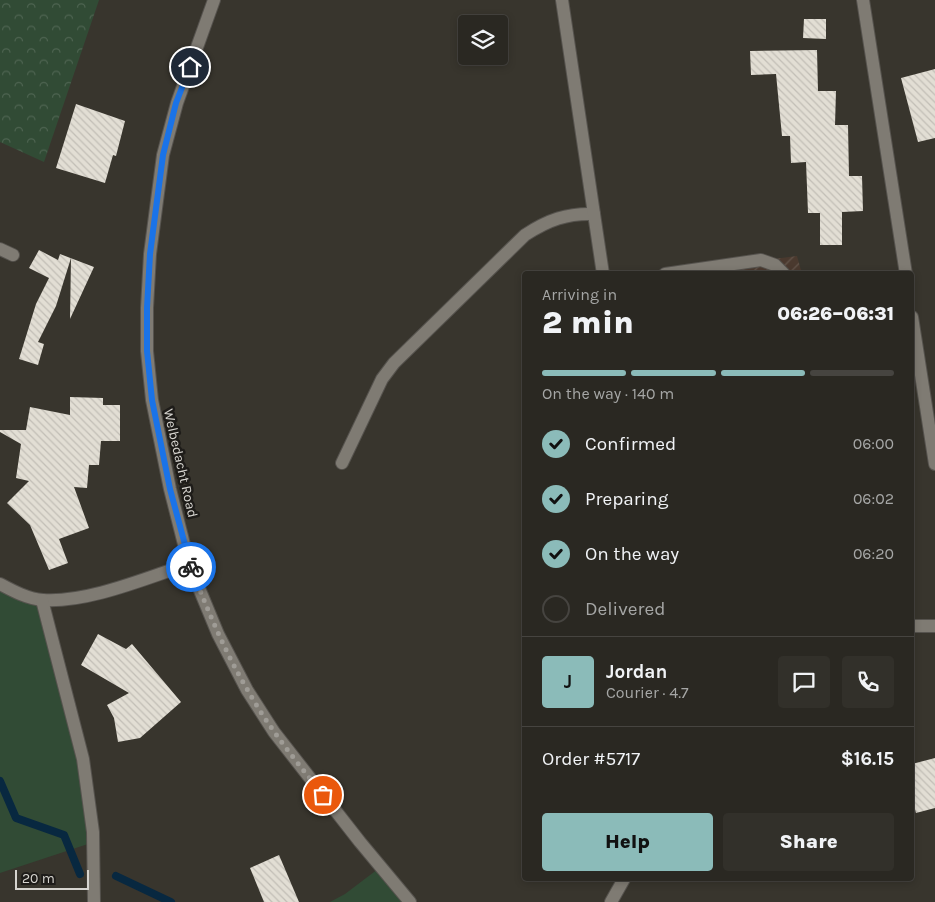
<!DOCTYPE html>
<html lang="en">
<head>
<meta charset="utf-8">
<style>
  :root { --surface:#2a2822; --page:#32302a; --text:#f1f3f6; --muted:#a5a6a5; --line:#464440; --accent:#8bbbb9 }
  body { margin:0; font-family:Karla,sans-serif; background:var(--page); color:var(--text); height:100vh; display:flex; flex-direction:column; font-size:19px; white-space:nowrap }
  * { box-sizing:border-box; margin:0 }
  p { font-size:16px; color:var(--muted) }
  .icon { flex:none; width:28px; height:28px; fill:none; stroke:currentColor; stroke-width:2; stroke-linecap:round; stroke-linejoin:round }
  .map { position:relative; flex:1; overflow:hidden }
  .sheet { position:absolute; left:522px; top:271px; width:392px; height:610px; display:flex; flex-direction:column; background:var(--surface); border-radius:5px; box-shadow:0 2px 8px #0003,0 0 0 1px var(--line) }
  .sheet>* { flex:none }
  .controls { position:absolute; left:458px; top:15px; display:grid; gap:10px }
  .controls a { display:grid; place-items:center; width:50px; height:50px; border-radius:5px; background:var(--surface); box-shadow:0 2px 8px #0003,0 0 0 1px var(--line); font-size:25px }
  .scale { position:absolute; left:15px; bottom:12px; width:74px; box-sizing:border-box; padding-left:5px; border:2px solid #d6d4cf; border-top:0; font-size:14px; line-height:18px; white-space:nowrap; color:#d6d4cf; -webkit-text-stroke:4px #1e1c19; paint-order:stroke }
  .pin { position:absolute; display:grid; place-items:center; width:42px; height:42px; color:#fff; margin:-21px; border:2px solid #fff; border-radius:50%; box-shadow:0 1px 5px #0007 }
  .courier { position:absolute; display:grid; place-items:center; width:50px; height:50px; margin:-25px; border:4px solid #1a73e8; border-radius:50%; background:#fff; color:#222; box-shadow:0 1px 6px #0007 }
  .headline em { font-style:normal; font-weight:800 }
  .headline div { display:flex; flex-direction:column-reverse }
  .headline { display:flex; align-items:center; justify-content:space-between; height:85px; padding:0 20px }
  h1 { font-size:32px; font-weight:800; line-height:38px }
  .bar { display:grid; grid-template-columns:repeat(4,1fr); gap:8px 5px; align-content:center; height:60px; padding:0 20px }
  .bar i { height:6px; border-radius:4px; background:var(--line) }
  .bar .current { background:var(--accent) }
  .bar p { grid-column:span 4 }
  .line { display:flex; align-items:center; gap:12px; padding:0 20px; border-top:1px solid var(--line) }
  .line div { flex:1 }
  .round { display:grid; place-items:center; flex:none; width:52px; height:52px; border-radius:5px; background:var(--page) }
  ol { padding:0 20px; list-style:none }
  li { display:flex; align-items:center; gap:15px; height:55px }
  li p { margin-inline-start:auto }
  li .icon { padding:5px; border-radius:50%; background:var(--accent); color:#111; stroke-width:4 }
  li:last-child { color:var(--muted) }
  li i { width:28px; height:28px; border:2px solid var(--line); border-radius:50% }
  .primary-button { display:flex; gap:10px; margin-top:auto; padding:10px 20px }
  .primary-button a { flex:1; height:58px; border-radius:5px; background:var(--accent); color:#111; font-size:20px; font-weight:800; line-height:58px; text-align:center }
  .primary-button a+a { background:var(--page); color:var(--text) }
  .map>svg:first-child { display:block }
  .industrial { fill:url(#industrial-furrows) }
  .grass { fill:#314b35 }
  .forest { fill:url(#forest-crowns) }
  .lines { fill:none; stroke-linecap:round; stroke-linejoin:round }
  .stream { stroke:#082840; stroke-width:8 }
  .building { fill:url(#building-back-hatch) }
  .service-casing { stroke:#56534e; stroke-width:14 }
  .minor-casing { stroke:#56534e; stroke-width:14 }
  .tertiary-casing { stroke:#56534e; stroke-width:14 }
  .service { stroke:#7f7b73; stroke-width:12 }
  .minor { stroke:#7f7b73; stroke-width:12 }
  .tertiary { stroke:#7f7b73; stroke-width:12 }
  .done { stroke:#9f9c96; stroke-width:5; stroke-dasharray:0 9 }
  .route { stroke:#1a73e8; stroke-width:6 }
  .labels { text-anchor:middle; stroke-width:5; stroke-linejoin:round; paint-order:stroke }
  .street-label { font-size:14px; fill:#d6d4cf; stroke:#1e1c19 }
</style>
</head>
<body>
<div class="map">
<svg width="935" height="902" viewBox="0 0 935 902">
  <defs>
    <pattern id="industrial-furrows" width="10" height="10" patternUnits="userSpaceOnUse" patternTransform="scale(1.25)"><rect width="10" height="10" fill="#4a392e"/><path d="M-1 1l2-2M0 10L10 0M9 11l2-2" fill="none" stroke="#63554b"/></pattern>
    <pattern id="forest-crowns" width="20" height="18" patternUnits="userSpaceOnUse" patternTransform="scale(1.25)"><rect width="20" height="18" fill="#314b35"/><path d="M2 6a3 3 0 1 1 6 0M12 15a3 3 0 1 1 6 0" fill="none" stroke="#4e6451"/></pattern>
    <pattern id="building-back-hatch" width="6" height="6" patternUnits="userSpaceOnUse" patternTransform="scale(1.25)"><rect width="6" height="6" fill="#e2ded4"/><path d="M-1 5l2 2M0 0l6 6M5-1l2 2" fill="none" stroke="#c2beb6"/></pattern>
  </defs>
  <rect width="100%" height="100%" fill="#38352d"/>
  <polygon class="industrial" points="797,256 802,274 656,274"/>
  <g class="grass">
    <polygon points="0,586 40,601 79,755 88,844 0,873"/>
    <polygon points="378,869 405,902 330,902 345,894"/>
  </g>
  <polygon class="forest" points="0,0 99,0 44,162 0,142"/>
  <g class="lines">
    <g class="stream">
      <polyline points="0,781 16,818 64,835 80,874"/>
      <polyline points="116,876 171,902"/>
    </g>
  </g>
  <g class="building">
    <polygon points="804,19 826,19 826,39 803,38"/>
    <polygon points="817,50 818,91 836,91 835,125 848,125 849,176 862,176 863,211 842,212 842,245 820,245 820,213 808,213 806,162 791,163 790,136 782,136 776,74 751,75 750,51"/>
    <polygon points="935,69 935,138 918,142 901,78"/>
    <polygon points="76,104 125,121 116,156 113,155 105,183 56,168"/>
    <polygon points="39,250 58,260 60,254 94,267 70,319 71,258 56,306 38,342 44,344 38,365 19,359 36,304 49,278 29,268"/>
    <polygon points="70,397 103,398 103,405 120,405 120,441 101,441 99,465 89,465 87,488 74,487 89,528 59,539 68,563 49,570 30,525 7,503 29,481 16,478 21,444 0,432 0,430 26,430 30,407 70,415"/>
    <polygon points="98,634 126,649 132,644 181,702 140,738 118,742 114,718 107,705 129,693 81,665"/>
    <polygon points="935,758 935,808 916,813 912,799 912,764"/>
    <polygon points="279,855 299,902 264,902 250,868"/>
  </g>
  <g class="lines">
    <defs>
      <g id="service">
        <polyline points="0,249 13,255"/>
        <polyline points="665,274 761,260 775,265 784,274"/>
        <path d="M342 463 382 379 394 363 525 235C548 220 567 213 594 214"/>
      </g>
      <g id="minor">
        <polyline points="562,0 603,274"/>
        <polyline points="863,0 906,274"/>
        <polyline points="912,317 935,464"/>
        <path d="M0 584C13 591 28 599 43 600 88 603 146 578 189 564"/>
        <polyline points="42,600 83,759 93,832 94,902"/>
        <polyline points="912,626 935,626"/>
        <polyline points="611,902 624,879"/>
      </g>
      <polyline id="tertiary" points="214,0 177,103 163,155 150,254 147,308 147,351 152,400 170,489 189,564 218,634 247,690 274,732 360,842 410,902"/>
    </defs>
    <use href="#service" class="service-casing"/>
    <use href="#minor" class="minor-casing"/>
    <use href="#tertiary" class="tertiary-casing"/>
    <use href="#service" class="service"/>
    <use href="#minor" class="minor"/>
    <use href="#tertiary" class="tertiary"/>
  </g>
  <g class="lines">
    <path class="done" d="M191 567C207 609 224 650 247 689 268 727 296 761 323 795"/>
    <polyline class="route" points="190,67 176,103 163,155 150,254 147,308 147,351 152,400 170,489 191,567"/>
  </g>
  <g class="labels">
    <g class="street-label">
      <text transform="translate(181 463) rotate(77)" y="5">Welbedacht Road</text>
    </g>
  </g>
</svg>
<div class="controls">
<a><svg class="icon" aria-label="layers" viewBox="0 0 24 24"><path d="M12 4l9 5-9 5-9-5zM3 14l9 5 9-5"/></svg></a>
</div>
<div class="scale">20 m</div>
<div class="pin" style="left:323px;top:795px;background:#ea580c"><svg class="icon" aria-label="bag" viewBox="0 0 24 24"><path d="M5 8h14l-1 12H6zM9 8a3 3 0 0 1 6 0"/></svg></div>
<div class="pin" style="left:190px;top:67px;background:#1f2937"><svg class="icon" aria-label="home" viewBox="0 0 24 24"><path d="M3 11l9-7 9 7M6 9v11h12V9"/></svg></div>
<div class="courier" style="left:191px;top:567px"><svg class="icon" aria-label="bike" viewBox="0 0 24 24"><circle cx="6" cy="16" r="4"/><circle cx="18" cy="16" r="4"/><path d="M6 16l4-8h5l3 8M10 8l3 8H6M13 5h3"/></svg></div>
<section class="sheet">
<div class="headline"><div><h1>2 min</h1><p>Arriving in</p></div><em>06:26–06:31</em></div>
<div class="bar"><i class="current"></i><i class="current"></i><i class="current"></i><i></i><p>On the way · 140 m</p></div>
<ol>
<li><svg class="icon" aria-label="check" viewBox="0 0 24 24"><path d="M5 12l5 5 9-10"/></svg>Confirmed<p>06:00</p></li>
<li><svg class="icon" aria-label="check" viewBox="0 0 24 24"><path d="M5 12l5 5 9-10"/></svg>Preparing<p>06:02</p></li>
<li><svg class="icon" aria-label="check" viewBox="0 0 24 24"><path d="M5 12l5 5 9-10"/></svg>On the way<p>06:20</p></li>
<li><i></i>Delivered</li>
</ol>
<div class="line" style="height:90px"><b class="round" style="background:var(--accent);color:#111">J</b><div><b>Jordan</b><p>Courier · 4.7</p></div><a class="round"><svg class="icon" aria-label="chat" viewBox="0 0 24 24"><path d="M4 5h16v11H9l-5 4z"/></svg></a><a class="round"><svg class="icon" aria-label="phone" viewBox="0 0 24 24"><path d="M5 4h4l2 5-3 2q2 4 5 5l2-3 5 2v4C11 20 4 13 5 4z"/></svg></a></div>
<div class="line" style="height:65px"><div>Order #5717</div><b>$16.15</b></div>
<div class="primary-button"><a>Help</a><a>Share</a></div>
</section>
</div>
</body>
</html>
